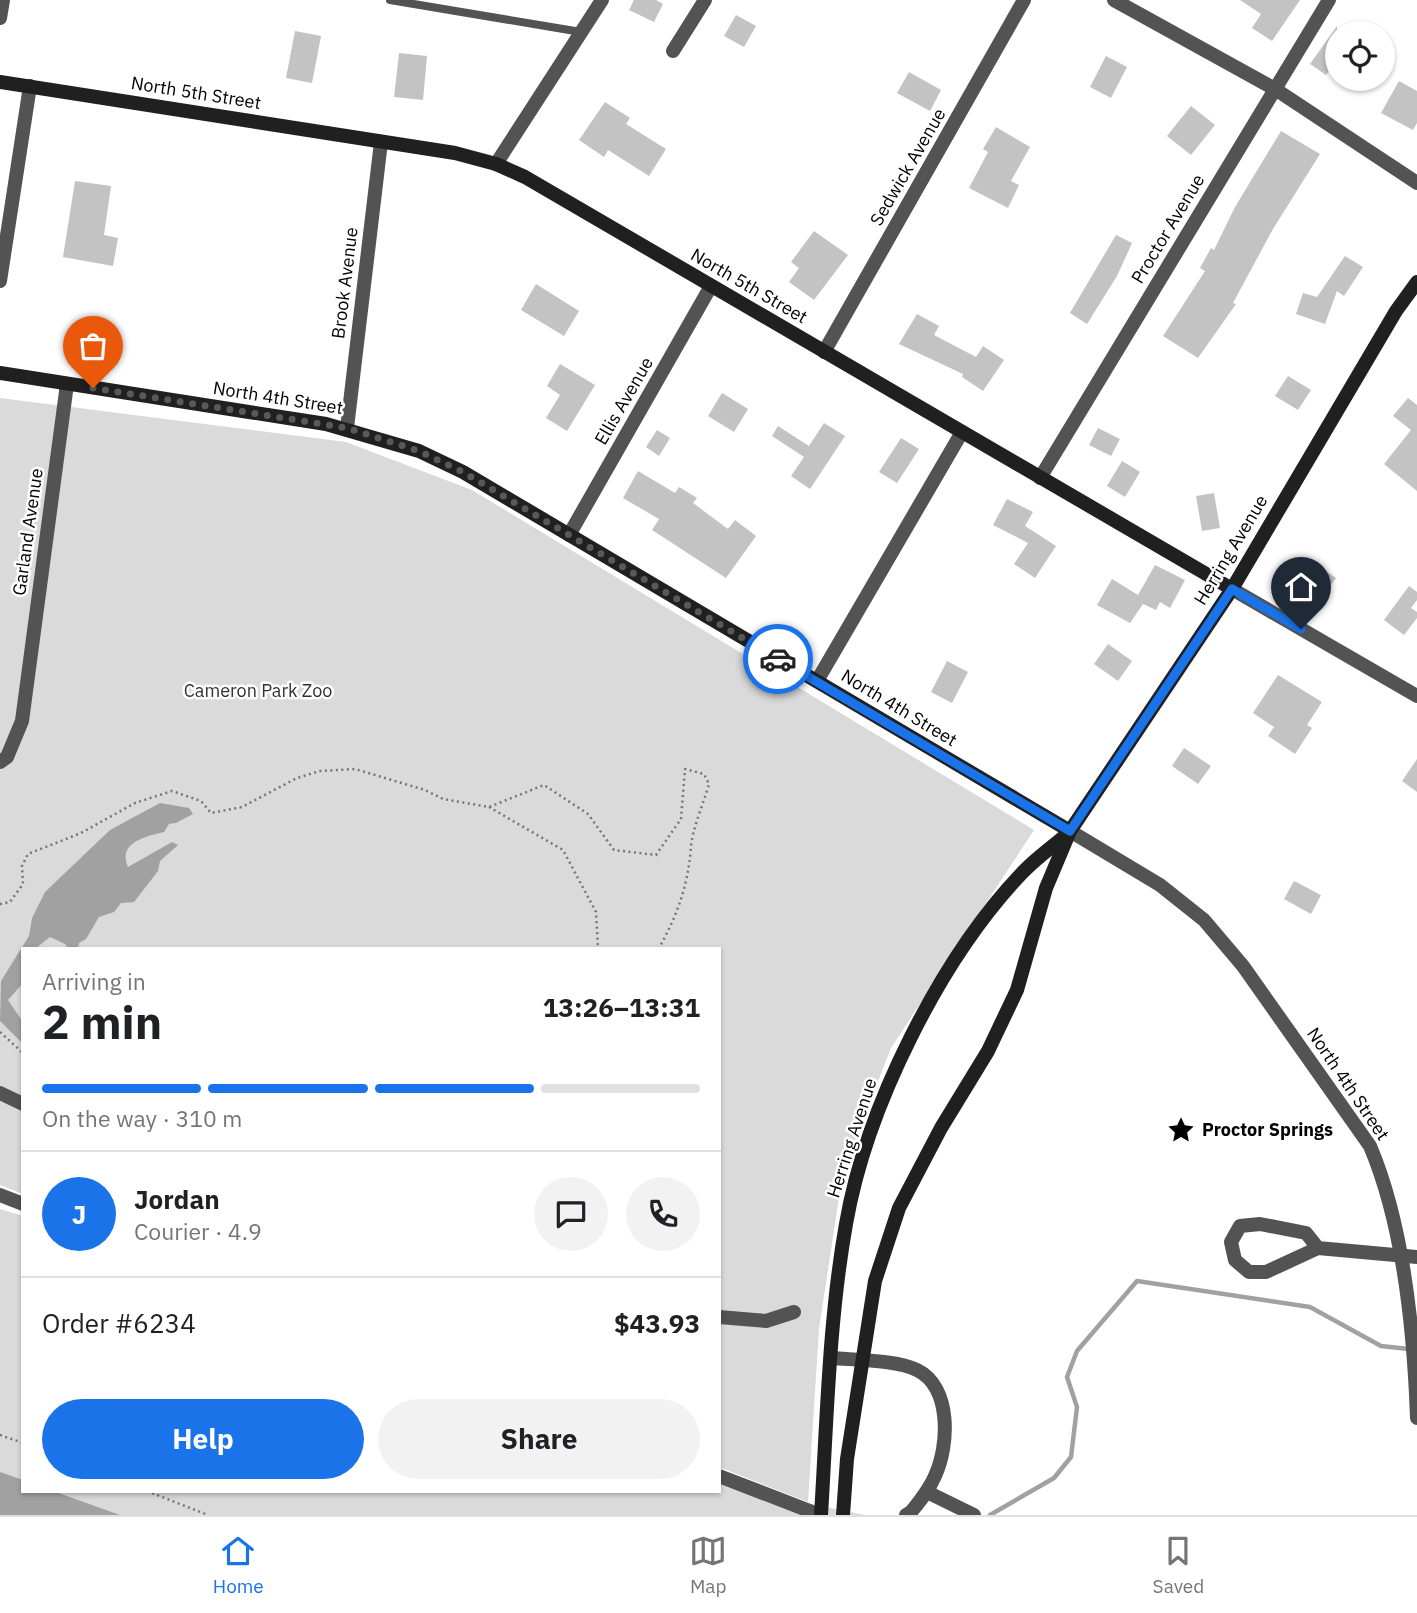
<!DOCTYPE html>
<html lang="en">
<head>
<meta charset="utf-8">
<style>
  :root { --surface:#fff; --page:#f2f2f2; --text:#202124; --muted:#757577; --line:#e0e0e0; --accent:#1a73e8 }
  body { margin:0; font-family:"IBM Plex Sans",sans-serif; background:var(--page); color:var(--text); height:100vh; display:flex; flex-direction:column; font-size:26px; white-space:nowrap }
  * { box-sizing:border-box; margin:0 }
  p { font-size:23px; color:var(--muted) }
  .icon { flex:none; width:38px; height:38px; fill:none; stroke:currentColor; stroke-width:2; stroke-linecap:round; stroke-linejoin:round }
  .map { position:relative; flex:1; overflow:hidden }
  .drawer { position:absolute; left:21px; top:947px; width:700px; height:546px; display:flex; flex-direction:column; background:var(--surface); border-radius:0px; box-shadow:0 2px 5px #0004 }
  .drawer>* { flex:none }
  .fabs { position:absolute; left:1325px; top:21px; display:grid; gap:14px }
  .fabs a { display:grid; place-items:center; width:70px; height:70px; border-radius:50%; background:var(--surface); box-shadow:0 2px 5px #0004; font-size:35px }
  .pin { position:absolute; display:grid; place-items:center; width:60px; height:60px; color:#fff; margin:-72px -30px; border-radius:50% 50% 50% 0; rotate:-45deg; box-shadow:0 0 7px #0007 }
  .pin .icon { rotate:45deg }
  .courier { position:absolute; display:grid; place-items:center; width:70px; height:70px; margin:-35px; border:5px solid #1a73e8; border-radius:50%; background:#fff; color:#222; box-shadow:0 2px 9px #0007 }
  .head em { font-style:normal; font-weight:700 }
  .head div { display:flex; flex-direction:column-reverse }
  .head { display:flex; align-items:center; justify-content:space-between; height:119px; padding:0 21px }
  h1 { font-size:46px; font-weight:700; line-height:52px }
  .bar { display:grid; grid-template-columns:repeat(4,1fr); gap:10px 7px; align-content:center; height:84px; padding:0 21px }
  .bar i { height:9px; border-radius:5px; background:var(--line) }
  .bar .on { background:var(--accent) }
  .bar p { grid-column:span 4 }
  .line { display:flex; align-items:center; gap:18px; padding:0 21px; border-top:2px solid var(--line) }
  .line div { flex:1 }
  .round { display:grid; place-items:center; flex:none; width:74px; height:74px; border-radius:37px; background:var(--page) }
  .primary-button { display:flex; gap:14px; margin-top:auto; padding:14px 21px }
  .primary-button a { flex:1; height:80px; border-radius:42px; background:var(--accent); color:#fff; font-size:28px; font-weight:700; line-height:80px; text-align:center }
  .primary-button a+a { background:var(--page); color:var(--text) }
  .tabs { display:flex; justify-content:space-around; align-items:center; height:98px; border-top:2px solid var(--line); background:var(--surface); font-size:19px; color:var(--muted) }
  .tabs a { display:grid; justify-items:center; gap:4px }
  .tabs .on { color:var(--accent) }
  .map>svg:first-child { display:block }
  .green { fill:#dadada }
  .water { fill:#a1a1a1 }
  .lines { fill:none; stroke-linecap:round; stroke-linejoin:round }
  .stream { stroke:#a1a1a1; stroke-width:4.5 }
  .building { fill:#c3c3c3 }
  .path { stroke:#757575; stroke-width:2.5; stroke-dasharray:2 3.5; stroke-linecap:butt }
  .lane { stroke:#535353; stroke-width:8 }
  .street { stroke:#535353; stroke-width:14 }
  .secondary { stroke:#202020; stroke-width:14 }
  .done { stroke:#595959; stroke-width:7; stroke-dasharray:0 12.6 }
  .route { stroke:#1a73e8; stroke-width:9 }
  .labels { text-anchor:middle; stroke-width:5; stroke-linejoin:round; paint-order:stroke }
  .street-label { font-size:18px; fill:#000; stroke:#fff }
  .park-label { font-size:18px; fill:#313131; stroke:#fff }
  .poi-label { font-size:18px; font-weight:bold; fill:#000; stroke:#fff; text-anchor:start }
</style>
</head>
<body>
<div class="map">
<svg width="1417" height="1515" viewBox="0 0 1417 1515">
  <rect width="100%" height="100%" fill="#fff"/>
  <g class="green">
    <polygon points="0,398 346,442 472,490 1034,830 891,1048 843,1171 819,1329 808,1502 719,1467 719,948 23,948 23,1194 0,1185"/>
    <polygon points="0,1209 23,1216 23,1481 0,1473"/>
    <polygon points="719,1476 767,1495 865,1515 119,1515 51,1491 719,1491"/>
  </g>
  <g class="water">
    <path d="M160 803 189 808 193 814 176 823 169 824 164 832C146 836 117 843 128 867L172 842 178 845 160 861 158 871 134 902 121 903 114 912 99 917 86 939 79 943 78 948H68L65 944 50 937 36 948H23V983L8 1000 23 1022V1044L0 1021 1 981 29 936 32 918 45 892 110 830Z"/>
    <polygon points="0,1472 23,1480 23,1491 53,1491 120,1515 0,1515"/>
  </g>
  <g class="lines">
    <polyline class="stream" points="990,1515 1054,1478 1071,1457 1077,1407 1067,1377 1077,1351 1137,1281 1310,1307 1381,1346 1409,1349"/>
  </g>
  <g class="building">
    <polygon points="634,0 656,0 663,4 654,22 629,10"/>
    <polygon points="1240,0 1300,0 1272,41 1252,28 1261,14"/>
    <polygon points="736,15 756,26 744,47 724,36"/>
    <polygon points="1337,26 1337,60 1326,75 1310,64"/>
    <polygon points="295,31 321,36 312,83 286,78"/>
    <polygon points="399,53 427,56 423,100 394,97"/>
    <polygon points="1106,56 1127,67 1111,98 1090,87"/>
    <polygon points="909,72 941,90 930,111 897,93"/>
    <polygon points="1399,81 1417,91 1417,123 1413,130 1381,113"/>
    <polygon points="605,102 630,118 626,124 666,149 649,176 608,150 604,157 579,140"/>
    <polygon points="1191,106 1215,125 1191,155 1167,136"/>
    <polygon points="996,127 1030,147 1011,181 1019,185 1008,208 969,188 988,152 983,149"/>
    <polygon points="1281,131 1320,154 1273,229 1233,303 1236,304 1198,358 1163,336 1205,271 1200,268 1211,248 1214,250 1235,207"/>
    <polygon points="75,181 111,186 104,235 118,238 113,266 63,257"/>
    <polygon points="814,231 848,255 814,300 789,282 799,268 791,262"/>
    <polygon points="1116,235 1132,243 1117,276 1087,324 1070,313"/>
    <polygon points="1345,256 1363,267 1344,296 1337,291 1325,324 1296,314 1303,293 1317,297"/>
    <polygon points="536,284 579,311 564,336 521,310"/>
    <polygon points="917,314 939,326 934,335 976,357 983,346 1004,360 983,391 962,377 963,374 899,344"/>
    <polygon points="560,364 595,385 567,431 546,418 560,395 547,386"/>
    <polygon points="1288,376 1311,390 1298,410 1275,396"/>
    <polygon points="722,393 748,409 734,432 708,416"/>
    <polygon points="1408,398 1417,405 1417,491 1384,464 1411,430 1393,416"/>
    <polygon points="824,423 845,436 810,489 791,476 804,457 772,436 778,426 809,446"/>
    <polygon points="1098,428 1120,439 1111,456 1089,445"/>
    <polygon points="657,430 670,438 659,456 646,447"/>
    <polygon points="901,438 919,449 897,483 879,472"/>
    <polygon points="1122,461 1140,472 1125,497 1107,486"/>
    <polygon points="638,471 675,493 679,487 697,498 693,503 728,529 735,520 756,536 726,578 652,530 659,519 623,498"/>
    <polygon points="1214,493 1220,528 1202,531 1196,496"/>
    <polygon points="1007,499 1033,512 1025,526 1056,546 1035,578 1014,564 1028,543 993,525"/>
    <polygon points="1312,561 1336,578 1319,601 1296,584"/>
    <polygon points="1155,565 1185,580 1170,608 1160,602 1156,610 1143,604 1130,623 1097,605 1112,579 1138,595"/>
    <polygon points="1409,586 1417,592 1417,600 1411,608 1417,612 1417,618 1404,635 1384,620"/>
    <polygon points="1108,644 1132,661 1118,681 1094,664"/>
    <polygon points="947,661 968,672 952,703 931,692"/>
    <polygon points="1278,675 1322,702 1307,725 1312,728 1295,754 1268,736 1274,727 1253,713"/>
    <polygon points="1184,748 1211,766 1198,784 1172,766"/>
    <polygon points="1417,759 1417,792 1402,781"/>
    <polygon points="1294,881 1321,895 1311,914 1284,899"/>
  </g>
  <g class="lines">
    <g class="path">
      <polyline points="489,807 563,850 596,912 598,948"/>
      <path d="M0 904 10 902 23 884 22 866 28 854 81 833 135 803 172 791 201 801 211 813 242 807 297 778 320 771 355 769 425 790 443 799 489 807 544 785 588 814 614 850 656 855 681 819 685 769 704 774 709 784C704 802 692 830 691 847 688 885 678 914 659 948"/>
      <polyline points="0,1032 23,1053"/>
      <polyline points="0,1435 23,1443"/>
      <polyline points="147,1491 208,1515"/>
    </g>
    <polyline class="lane" points="390,0 581,32"/>
    <g class="street">
      <polyline points="1114,0 1275,89 1417,183"/>
      <polyline points="0,18 3,0"/>
      <polyline points="673,51 705,0"/>
      <polyline points="496,164 602,0"/>
      <polyline points="0,281 30,86"/>
      <polyline points="824,352 1024,0"/>
      <polyline points="347,428 381,142"/>
      <polyline points="1040,478 1329,0"/>
      <polyline points="569,535 711,286"/>
      <polyline points="1232,589 1417,696"/>
      <polyline points="817,681 962,432"/>
      <polyline points="0,762 7,757 22,721 67,384"/>
      <path d="M1070 831 1160 885 1204 920 1243 966 1370 1146C1404 1226 1414 1332 1417 1418"/>
      <polyline points="0,1093 23,1104"/>
      <polyline points="0,1195 23,1204"/>
      <polyline points="1318,1248 1306,1233 1260,1224 1240,1226 1231,1242 1235,1260 1249,1272 1266,1272 1318,1248 1417,1257"/>
      <polyline points="719,1317 766,1321 794,1312"/>
      <path d="M832 1358C855 1360 897 1360 917 1370 952 1387 949 1446 935 1476 929 1490 920 1501 911 1512L906 1515"/>
      <polyline points="719,1476 820,1515"/>
      <polyline points="927,1492 974,1515"/>
    </g>
    <g class="secondary">
      <polyline points="0,82 455,153 496,164 525,177 1232,589"/>
      <polyline points="0,373 326,424 419,451 463,472 1070,831"/>
      <path d="M821 1515C827 1419 829 1319 846 1224 866 1108 940 959 1022 873 1035 859 1052 847 1066 835"/>
      <polyline points="843,1515 847,1459 875,1281 899,1208 941,1128 988,1051 1017,990 1046,888 1070,831 1232,589 1396,311 1417,282"/>
    </g>
  </g>
  <g class="lines">
    <polyline class="done" points="93,388 347,428 419,451 463,472 778,659"/>
    <polyline class="route" points="778,659 1070,831 1232,589 1301,629"/>
  </g>
  <defs>
    <symbol id="sight-bare" viewBox="-9 -9 18 18"><path d="M0-6L1.8-2.2L6-1.7L2.9 1.2L3.7 5.4L0 3.3L-3.7 5.4L-2.9 1.2L-6-1.7L-1.8-2.2Z" fill="#000" stroke="#fff" stroke-width="2.5" paint-order="stroke"/></symbol>
  </defs>
  <g fill-rule="evenodd">
    <use href="#sight-bare" x="1162" y="1111" width="38" height="38"/>
  </g>
  <g class="labels">
    <g class="street-label">
      <text transform="translate(196 93) rotate(9)" y="6">North 5th Street</text>
      <text transform="translate(908 167) rotate(-60)" y="6">Sedwick Avenue</text>
      <text transform="translate(1168 229) rotate(-59)" y="6">Proctor Avenue</text>
      <text transform="translate(345 283) rotate(-83)" y="6">Brook Avenue</text>
      <text transform="translate(749 286) rotate(30)" y="6">North 5th Street</text>
      <text transform="translate(278 398) rotate(9)" y="6">North 4th Street</text>
      <text transform="translate(624 401) rotate(-60)" y="6">Ellis Avenue</text>
      <text transform="translate(28 532) rotate(-82)" y="6">Garland Avenue</text>
      <text transform="translate(1231 550) rotate(-59)" y="6">Herring Avenue</text>
      <text transform="translate(899 708) rotate(31)" y="6">North 4th Street</text>
      <text transform="translate(1348 1084) rotate(56)" y="6">North 4th Street</text>
      <text transform="translate(852 1138) rotate(-72)" y="6">Herring Avenue</text>
    </g>
    <g class="park-label">
      <text x="258" y="697">Cameron Park Zoo</text>
    </g>
    <g class="poi-label">
      <text x="1202" y="1136">Proctor Springs</text>
    </g>
  </g>
</svg>
<div class="fabs">
<a><svg class="icon" aria-label="locate" viewBox="0 0 24 24"><circle cx="12" cy="12" r="6"/><path d="M12 2v4M12 18v4M2 12h4M18 12h4"/></svg></a>
</div>
<div class="pin" style="left:93px;top:388px;background:#ea580c"><svg class="icon" aria-label="bag" viewBox="0 0 24 24"><path d="M5 8h14l-1 12H6zM9 8a3 3 0 0 1 6 0"/></svg></div>
<div class="pin" style="left:1301px;top:629px;background:#1f2937"><svg class="icon" aria-label="home" viewBox="0 0 24 24"><path d="M3 11l9-7 9 7M6 9v11h12V9"/></svg></div>
<div class="courier" style="left:778px;top:659px"><svg class="icon" aria-label="car" viewBox="0 0 24 24"><path d="M5 17H2v-5l4-1 3-4h7l3 4 3 1v5h-3M9 17h6M6 11h13"/><circle cx="7" cy="17" r="2"/><circle cx="17" cy="17" r="2"/></svg></div>
<section class="drawer">
<div class="head"><div><h1>2 min</h1><p>Arriving in</p></div><em>13:26–13:31</em></div>
<div class="bar"><i class="on"></i><i class="on"></i><i class="on"></i><i></i><p>On the way · 310 m</p></div>
<div class="line" style="height:126px"><b class="round" style="background:var(--accent);color:#fff">J</b><div><b>Jordan</b><p>Courier · 4.9</p></div><a class="round"><svg class="icon" aria-label="chat" viewBox="0 0 24 24"><path d="M4 5h16v11H9l-5 4z"/></svg></a><a class="round"><svg class="icon" aria-label="phone" viewBox="0 0 24 24"><path d="M5 4h4l2 5-3 2q2 4 5 5l2-3 5 2v4C11 20 4 13 5 4z"/></svg></a></div>
<div class="line" style="height:91px"><div>Order #6234</div><b>$43.93</b></div>
<div class="primary-button"><a>Help</a><a>Share</a></div>
</section>
</div>
<nav class="tabs">
<a class="on"><svg class="icon" aria-label="home" viewBox="0 0 24 24"><path d="M3 11l9-7 9 7M6 9v11h12V9"/></svg>Home</a>
<a><svg class="icon" aria-label="map" viewBox="0 0 24 24"><path d="M3 6l6-2 6 2 6-2v14l-6 2-6-2-6 2zM9 4v14M15 6v14"/></svg>Map</a>
<a><svg class="icon" aria-label="saved" viewBox="0 0 24 24"><path d="M7 4h10v16l-5-4-5 4z"/></svg>Saved</a>
</nav>
</body>
</html>
